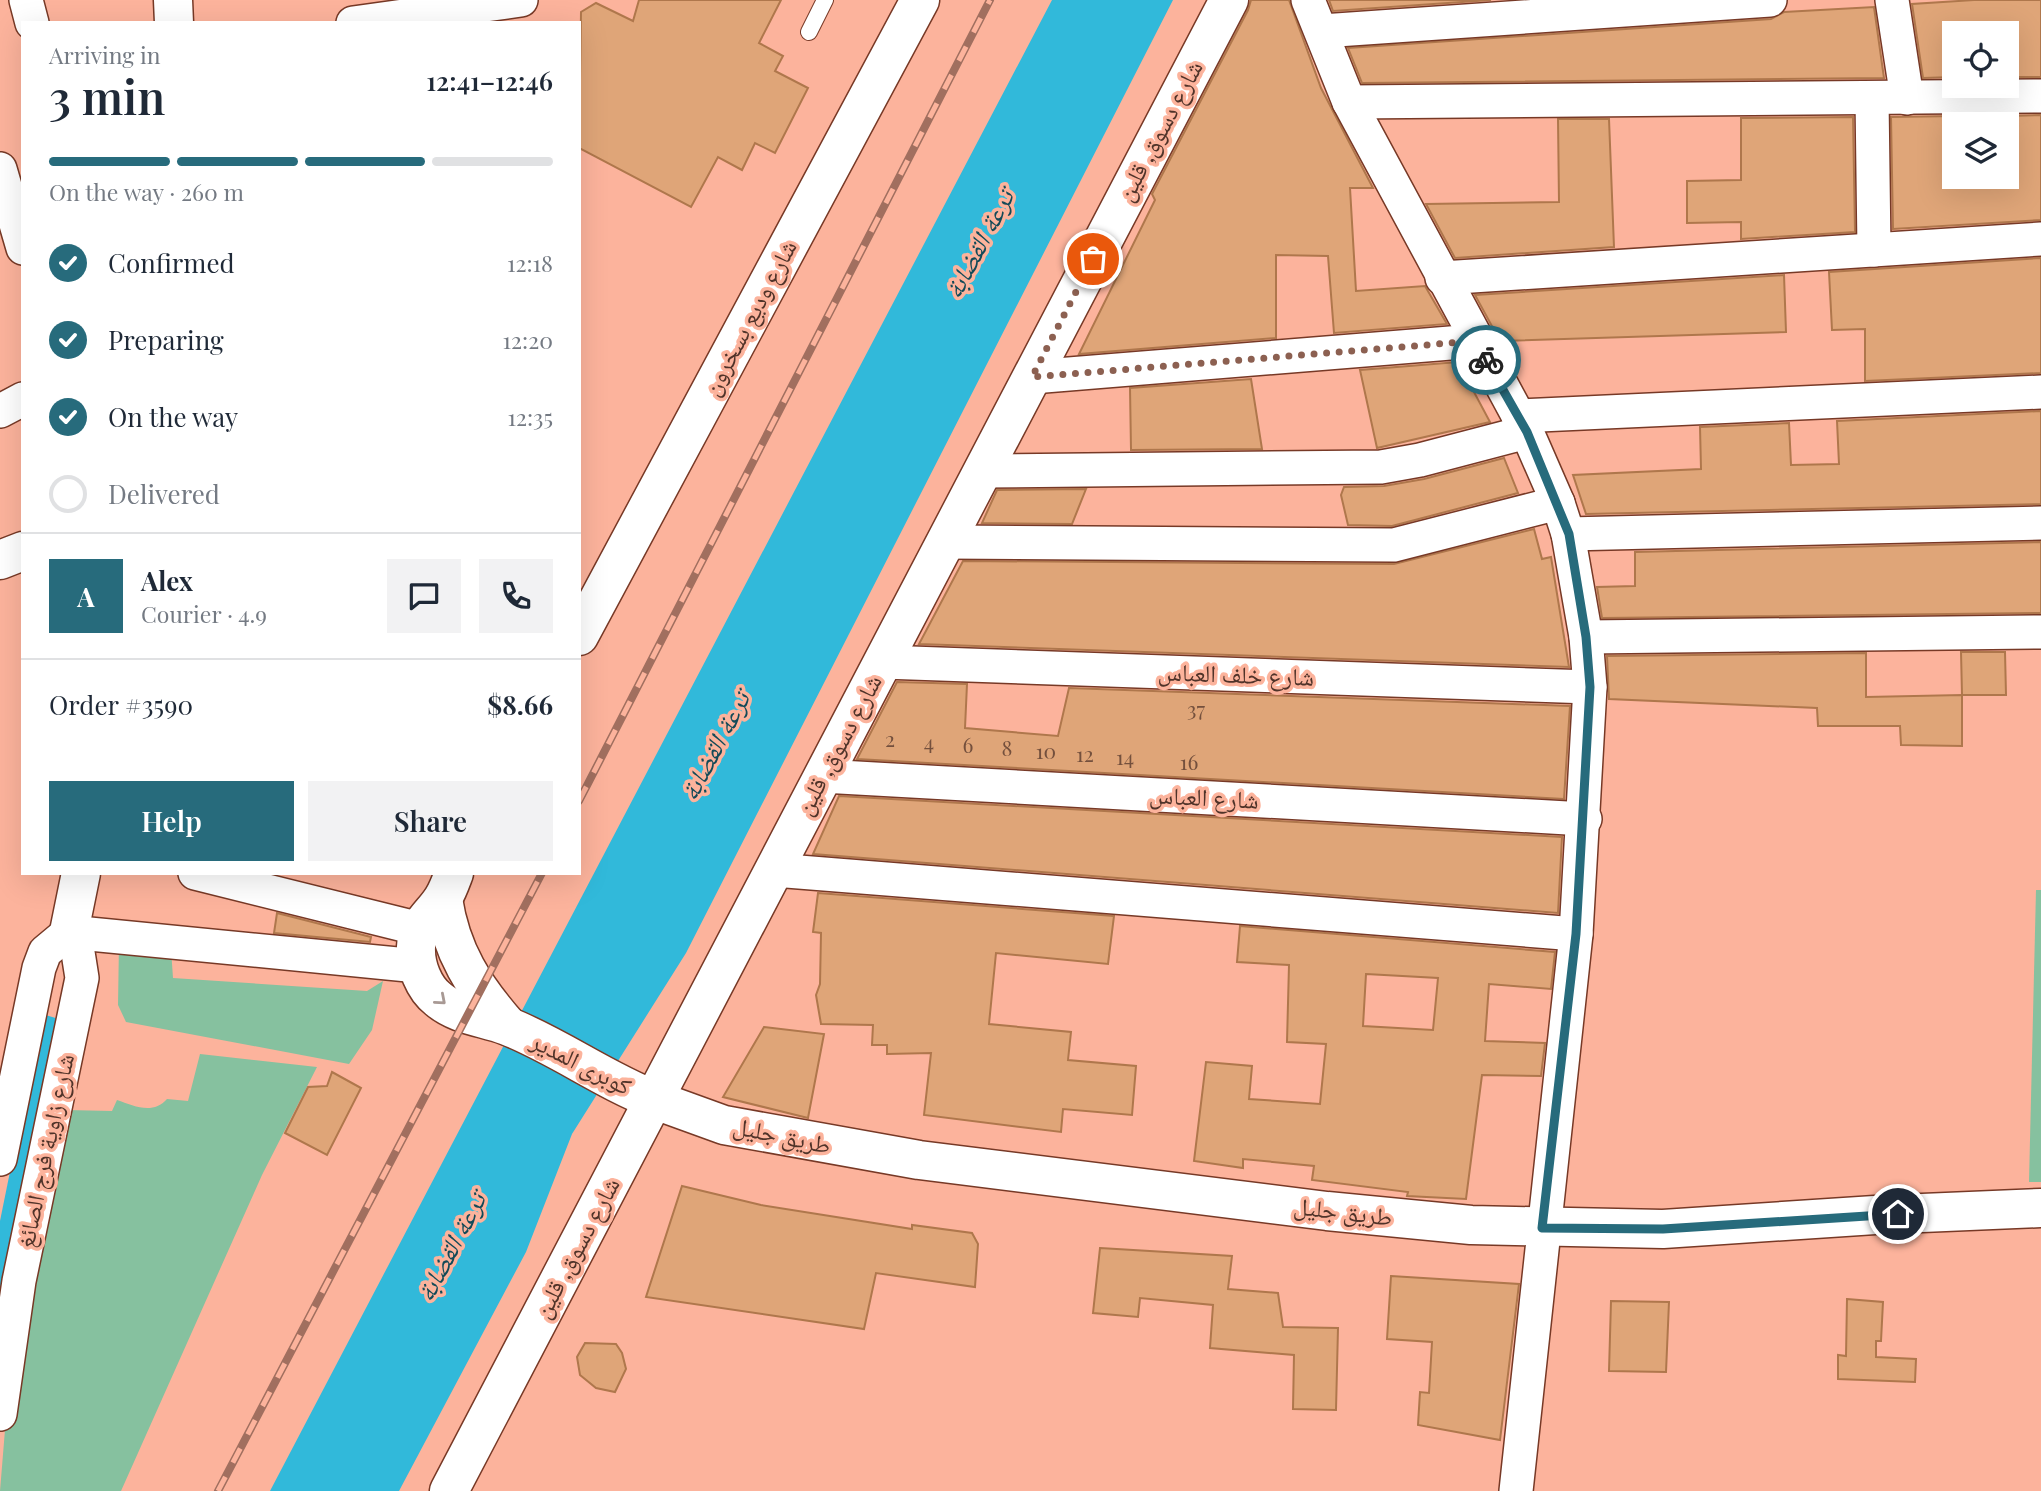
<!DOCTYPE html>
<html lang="en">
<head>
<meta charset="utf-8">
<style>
  :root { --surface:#fff; --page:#f2f2f3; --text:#1f2937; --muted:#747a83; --line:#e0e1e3; --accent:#276b7c }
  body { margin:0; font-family:"Playfair Display","Noto Naskh Arabic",serif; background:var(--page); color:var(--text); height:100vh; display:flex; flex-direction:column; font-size:26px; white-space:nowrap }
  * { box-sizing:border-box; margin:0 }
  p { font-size:23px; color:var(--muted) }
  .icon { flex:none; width:38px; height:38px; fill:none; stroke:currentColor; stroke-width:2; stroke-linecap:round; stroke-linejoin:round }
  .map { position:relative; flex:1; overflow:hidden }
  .drawer { position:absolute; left:21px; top:21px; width:560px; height:854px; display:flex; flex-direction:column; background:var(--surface); border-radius:0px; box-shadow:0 7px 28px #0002 }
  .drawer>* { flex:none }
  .fabs { position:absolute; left:1942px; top:21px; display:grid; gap:14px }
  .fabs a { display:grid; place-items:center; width:77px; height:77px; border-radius:0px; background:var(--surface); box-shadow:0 7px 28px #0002; font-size:35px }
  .pin { position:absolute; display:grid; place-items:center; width:60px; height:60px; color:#fff; margin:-30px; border:4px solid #fff; border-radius:50%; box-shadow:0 2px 7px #0007 }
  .courier { position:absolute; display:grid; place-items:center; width:70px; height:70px; margin:-35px; border:5px solid #276b7c; border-radius:50%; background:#fff; color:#222; box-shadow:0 2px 9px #0007 }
  .headline em { font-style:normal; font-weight:600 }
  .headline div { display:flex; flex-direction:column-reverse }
  .headline { display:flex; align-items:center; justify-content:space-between; height:119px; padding:0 28px }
  h1 { font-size:46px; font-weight:600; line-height:52px }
  .bar { display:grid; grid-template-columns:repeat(4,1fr); gap:10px 7px; align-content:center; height:84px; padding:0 28px }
  .bar i { height:9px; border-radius:5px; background:var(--line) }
  .bar .current { background:var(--accent) }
  .bar p { grid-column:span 4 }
  .line { display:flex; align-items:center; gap:18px; padding:0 28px; border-top:2px solid var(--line) }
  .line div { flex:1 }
  .round { display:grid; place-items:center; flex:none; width:74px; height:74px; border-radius:0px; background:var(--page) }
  ol { padding:0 28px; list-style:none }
  li { display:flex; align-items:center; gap:21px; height:77px }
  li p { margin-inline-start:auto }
  li .icon { padding:7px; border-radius:50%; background:var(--accent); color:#fff; stroke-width:4 }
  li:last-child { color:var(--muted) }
  li i { width:38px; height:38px; border:4px solid var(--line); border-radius:50% }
  .action { display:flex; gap:14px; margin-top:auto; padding:14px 28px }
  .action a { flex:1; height:80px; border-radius:0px; background:var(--accent); color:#fff; font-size:28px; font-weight:600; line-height:80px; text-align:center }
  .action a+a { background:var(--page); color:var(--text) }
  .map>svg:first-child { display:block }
  .green { fill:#86c19f }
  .water { fill:#31b9da }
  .building { fill:#dfa578; stroke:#af774c; stroke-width:2; fill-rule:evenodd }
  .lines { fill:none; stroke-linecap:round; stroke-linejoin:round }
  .service-casing { stroke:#773926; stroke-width:18 }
  .minor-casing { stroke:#773926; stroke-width:36 }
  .tertiary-casing { stroke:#773926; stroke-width:41 }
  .secondary-casing { stroke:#773926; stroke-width:41 }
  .service { stroke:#fff; stroke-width:16 }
  .minor { stroke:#fff; stroke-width:33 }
  .tertiary { stroke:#fff; stroke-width:38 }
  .secondary { stroke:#fff; stroke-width:38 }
  .rail-casing { stroke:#a16f5f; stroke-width:8 }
  .rail { stroke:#fcb39c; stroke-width:5; stroke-dasharray:16; stroke-linecap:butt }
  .oneway { stroke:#a89994 }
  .done { stroke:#8c6051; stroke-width:7; stroke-dasharray:0 12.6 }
  .route { stroke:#276b7c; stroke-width:9 }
  .labels { text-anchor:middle; stroke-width:7; stroke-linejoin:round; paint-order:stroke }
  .number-label { font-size:21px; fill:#74503d }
  .street-label { font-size:24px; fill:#503329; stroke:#fcb39c }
  .water-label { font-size:26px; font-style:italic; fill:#134a58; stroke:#fcb39c }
</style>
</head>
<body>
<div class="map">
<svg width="2041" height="1491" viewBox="0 0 2041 1491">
  <rect width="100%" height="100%" fill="#fcb39c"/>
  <g class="green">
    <polygon points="2036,890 2041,890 2041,1182 2029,1182"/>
    <polygon points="119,943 171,949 173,978 367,991 383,981 372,1030 349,1064 126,1022 118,1005"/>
    <path d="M200 1054 317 1067 262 1175 121 1491H0L12 1344 66 1110 112 1111 117 1100C134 1106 153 1115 167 1099L188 1101Z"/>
  </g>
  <g class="water">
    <polygon points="1052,0 1173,0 686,953 572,1134 526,1252 399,1491 270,1491"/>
    <polygon points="42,1014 59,1019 0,1318 0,1221"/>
  </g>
  <g class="building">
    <polygon points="639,0 781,0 759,43 783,56 775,71 808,88 775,153 755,143 742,170 718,157 691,207 579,148 581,12 596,3 633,21"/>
    <polygon points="1251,0 1289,0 1321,88 1373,188 1350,188 1356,291 1425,286 1447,324 1334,333 1328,256 1276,255 1276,338 1079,354 1155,200 1152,194 1248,10"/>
    <polygon points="1329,0 1491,0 1333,11"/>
    <polygon points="1974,0 2041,0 2041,77 2007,77 2007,33 1955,33 1955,77 1923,78 1912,4"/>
    <polygon points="1874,7 1884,78 1362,83 1348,48 1771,19 1784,12"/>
    <polygon points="2041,115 2041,220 1893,229 1891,117 1955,116 1955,177 2007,177 2007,116"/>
    <polygon points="1853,117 1855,232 1741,239 1741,222 1687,223 1687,181 1741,180 1741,118"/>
    <polygon points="1558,119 1609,119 1614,247 1455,258 1426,204 1559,202"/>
    <polygon points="2041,258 2041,373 1865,381 1865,329 1832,330 1829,272"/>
    <polygon points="1784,275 1786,332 1500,341 1475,295"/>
    <polygon points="1458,362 1490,422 1377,448 1360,370"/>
    <polygon points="1251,379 1262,449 1131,450 1130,388"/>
    <polygon points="2041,411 2041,504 1586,514 1573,475 1701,469 1700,427 1789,423 1791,465 1839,464 1837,421"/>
    <polygon points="1504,458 1518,493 1392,526 1348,525 1341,495 1344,487 1384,486 1424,479"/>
    <polygon points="1086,489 1072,524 982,523 997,490"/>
    <polygon points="1534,529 1542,559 1551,557 1569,667 919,644 963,561 1394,564"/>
    <polygon points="2041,542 2041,613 1602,618 1597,587 1635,586 1635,552"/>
    <polygon points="1961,652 2005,652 2006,695 1962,695"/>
    <polygon points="1866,653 1866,697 1962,695 1962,746 1901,745 1900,726 1818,726 1817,708 1609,699 1607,656"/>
    <polygon points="897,682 967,684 965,728 1058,736 1069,688 1570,706 1564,799 857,759"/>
    <polygon points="839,796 1562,837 1558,913 813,854"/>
    <polygon points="818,893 1114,916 1108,964 996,953 989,1024 1071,1032 1068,1060 1136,1066 1132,1115 1063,1109 1061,1132 924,1115 931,1053 887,1054 887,1045 872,1045 873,1025 821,1024 816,995 820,984 821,933 813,932"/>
    <polygon points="277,913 371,937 370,942 274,933"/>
    <path d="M1240 926 1555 952 1551 989 1489 984 1485 1041 1545 1043 1541 1076 1482 1075 1466 1199 1407 1196 1408 1192 1312 1180 1314 1166 1243 1159V1168L1194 1161 1206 1062 1252 1066 1249 1099 1320 1104 1326 1044 1287 1042 1289 965 1237 962ZM1366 974 1438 978 1433 1030 1363 1026Z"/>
    <polygon points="764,1027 824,1034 808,1118 723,1097"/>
    <polygon points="332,1072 361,1088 327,1155 285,1133 308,1087 327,1086"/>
    <polygon points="682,1186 761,1205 912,1229 912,1225 972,1233 978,1244 975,1287 876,1273 864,1329 646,1297"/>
    <polygon points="1100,1248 1232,1256 1228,1289 1278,1293 1283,1327 1338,1328 1336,1410 1293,1409 1294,1355 1210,1348 1213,1305 1140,1298 1138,1317 1093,1313"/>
    <polygon points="1391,1276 1519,1284 1500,1440 1418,1425 1420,1392 1429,1393 1432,1342 1387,1339"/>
    <polygon points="1847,1299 1883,1302 1881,1341 1876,1341 1876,1357 1916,1359 1915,1382 1838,1379 1838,1355 1846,1356"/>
    <polygon points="1611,1301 1669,1302 1666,1372 1609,1371"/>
    <polygon points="585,1343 616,1344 622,1353 626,1369 615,1392 596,1388 580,1375 577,1357"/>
  </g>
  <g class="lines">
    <defs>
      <polyline id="service" points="809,32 825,0"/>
      <g id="minor">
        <polyline points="26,0 32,23"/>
        <polyline points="1308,0 1349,102 1527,432 1558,503 1568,534 1586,637 1590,687 1576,934 1516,1491"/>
        <polyline points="1892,0 1907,98"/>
        <polyline points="353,23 521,0"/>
        <polyline points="1322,31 1770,0"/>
        <polyline points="1872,98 1874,250"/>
        <polyline points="1349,102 2041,96"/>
        <polyline points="0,169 23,248"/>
        <polyline points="1442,278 2041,239"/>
        <polyline points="1032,377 1475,341"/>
        <polyline points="0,411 23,399"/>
        <polyline points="1518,416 2041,392"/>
        <polyline points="983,471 1381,467 1420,460 1527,432"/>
        <polyline points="1568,534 2041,523"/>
        <polyline points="945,542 1394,545 1558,503"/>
        <polyline points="1586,637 2041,632"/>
        <polyline points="883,662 1590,687"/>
        <polyline points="822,776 1585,819"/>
        <polyline points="774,870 1576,934"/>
        <polyline points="195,873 420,929"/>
        <polyline points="69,932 418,966"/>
        <polyline points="0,1159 39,968 45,952 69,932"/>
        <polyline points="0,1414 19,1281 82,978 77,946 69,932"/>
      </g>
      <g id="tertiary">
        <polyline points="173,0 174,23"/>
        <polyline points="0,560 23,551"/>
        <polyline points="579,636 920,0"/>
        <path d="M454 873C451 881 448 890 443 898 432 916 417 922 416 947 415 966 424 988 438 999 458 1016 484 1017 507 1026 558 1046 603 1080 655 1100"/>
        <path d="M443 899C451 952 474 987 508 1026"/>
        <polyline points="69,932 81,873"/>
      </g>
      <g id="secondary">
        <polyline points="655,1100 724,1125 919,1160 1327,1211 1471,1225 1663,1229 1875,1215 2041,1208"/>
        <polyline points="449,1491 1229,0"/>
      </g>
    </defs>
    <use href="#service" class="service-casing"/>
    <use href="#minor" class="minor-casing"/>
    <use href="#tertiary" class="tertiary-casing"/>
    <use href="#secondary" class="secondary-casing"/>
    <use href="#service" class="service"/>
    <use href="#minor" class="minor"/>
    <use href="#tertiary" class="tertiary"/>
    <use href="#secondary" class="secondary"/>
    <defs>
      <g id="rail">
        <polyline points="579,801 990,0"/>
        <polyline points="218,1491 542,873"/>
      </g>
    </defs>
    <use href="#rail" class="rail-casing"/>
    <use href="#rail" class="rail"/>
  </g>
  <defs><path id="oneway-chevron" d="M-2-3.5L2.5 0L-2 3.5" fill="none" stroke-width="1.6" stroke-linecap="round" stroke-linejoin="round" transform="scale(1.75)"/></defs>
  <use class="oneway" href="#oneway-chevron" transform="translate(441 1000) rotate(41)"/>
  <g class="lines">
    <polyline class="done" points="1093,259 1032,377 1475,341 1486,360"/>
    <polyline class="route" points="1486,360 1527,432 1569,534 1586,637 1590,687 1576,934 1542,1228 1663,1229 1898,1214"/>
  </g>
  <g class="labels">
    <g class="number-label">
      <text x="1196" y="717">37</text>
      <text x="890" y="747">2</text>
      <text x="929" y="750">4</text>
      <text x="968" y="753">6</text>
      <text x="1007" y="756">8</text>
      <text x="1046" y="759">10</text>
      <text x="1085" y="762">12</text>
      <text x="1125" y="765">14</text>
      <text x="1189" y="770">16</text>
    </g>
    <g class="street-label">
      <text transform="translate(1160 131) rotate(-62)" y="8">شارع دسوق, قلين</text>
      <text transform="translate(750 318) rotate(-62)" y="8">شارع وديع بسخرون</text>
      <text transform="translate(1236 675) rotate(2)" y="8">شارع خلف العباس</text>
      <text transform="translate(839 745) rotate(-62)" y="8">شارع دسوق, قلين</text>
      <text transform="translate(1204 798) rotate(3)" y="8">شارع العباس</text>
      <text transform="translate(581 1064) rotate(27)" y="8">كوبرى المدير</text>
      <text transform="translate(782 1136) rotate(12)" y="8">طريق جليل</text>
      <text transform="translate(46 1151) rotate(-78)" y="8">شارع زاوية فرج الصائغ</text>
      <text transform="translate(1343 1212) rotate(7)" y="8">طريق جليل</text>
      <text transform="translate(577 1248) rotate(-62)" y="8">شارع دسوق, قلين</text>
    </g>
    <g class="water-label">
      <text transform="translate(979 244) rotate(-62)" y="9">ترعة القضابة</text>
      <text transform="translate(715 746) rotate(-62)" y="9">ترعة القضابة</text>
      <text transform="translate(451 1247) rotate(-62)" y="9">ترعة القضابة</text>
    </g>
  </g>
</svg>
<div class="fabs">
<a><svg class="icon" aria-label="locate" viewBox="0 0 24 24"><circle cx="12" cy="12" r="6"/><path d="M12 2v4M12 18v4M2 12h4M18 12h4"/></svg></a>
<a><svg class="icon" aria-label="layers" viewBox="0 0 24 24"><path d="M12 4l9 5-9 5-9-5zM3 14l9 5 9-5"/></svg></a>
</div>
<div class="pin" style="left:1093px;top:259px;background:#ea580c"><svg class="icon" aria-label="bag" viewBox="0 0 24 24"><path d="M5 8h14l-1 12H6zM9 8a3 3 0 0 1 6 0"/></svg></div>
<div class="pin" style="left:1898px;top:1214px;background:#1f2937"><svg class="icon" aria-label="home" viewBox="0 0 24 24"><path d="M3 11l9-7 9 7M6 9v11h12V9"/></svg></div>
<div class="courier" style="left:1486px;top:360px"><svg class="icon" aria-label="bike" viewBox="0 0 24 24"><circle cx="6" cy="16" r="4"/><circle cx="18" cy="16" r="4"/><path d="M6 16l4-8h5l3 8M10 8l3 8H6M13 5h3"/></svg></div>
<section class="drawer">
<div class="headline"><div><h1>3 min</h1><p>Arriving in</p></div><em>12:41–12:46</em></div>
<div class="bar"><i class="current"></i><i class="current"></i><i class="current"></i><i></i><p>On the way · 260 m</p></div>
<ol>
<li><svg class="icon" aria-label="check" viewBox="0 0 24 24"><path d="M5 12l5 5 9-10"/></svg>Confirmed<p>12:18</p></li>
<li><svg class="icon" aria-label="check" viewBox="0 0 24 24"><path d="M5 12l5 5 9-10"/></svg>Preparing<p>12:20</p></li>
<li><svg class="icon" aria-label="check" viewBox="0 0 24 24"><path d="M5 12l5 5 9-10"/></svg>On the way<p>12:35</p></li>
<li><i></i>Delivered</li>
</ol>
<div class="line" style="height:126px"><b class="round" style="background:var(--accent);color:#fff">A</b><div><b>Alex</b><p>Courier · 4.9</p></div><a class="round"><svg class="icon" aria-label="chat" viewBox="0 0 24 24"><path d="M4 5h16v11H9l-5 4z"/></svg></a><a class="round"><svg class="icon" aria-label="phone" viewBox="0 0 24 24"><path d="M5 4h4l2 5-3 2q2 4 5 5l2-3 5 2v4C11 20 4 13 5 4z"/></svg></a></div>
<div class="line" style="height:91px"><div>Order #3590</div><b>$8.66</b></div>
<div class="action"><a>Help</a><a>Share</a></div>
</section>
</div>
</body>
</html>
